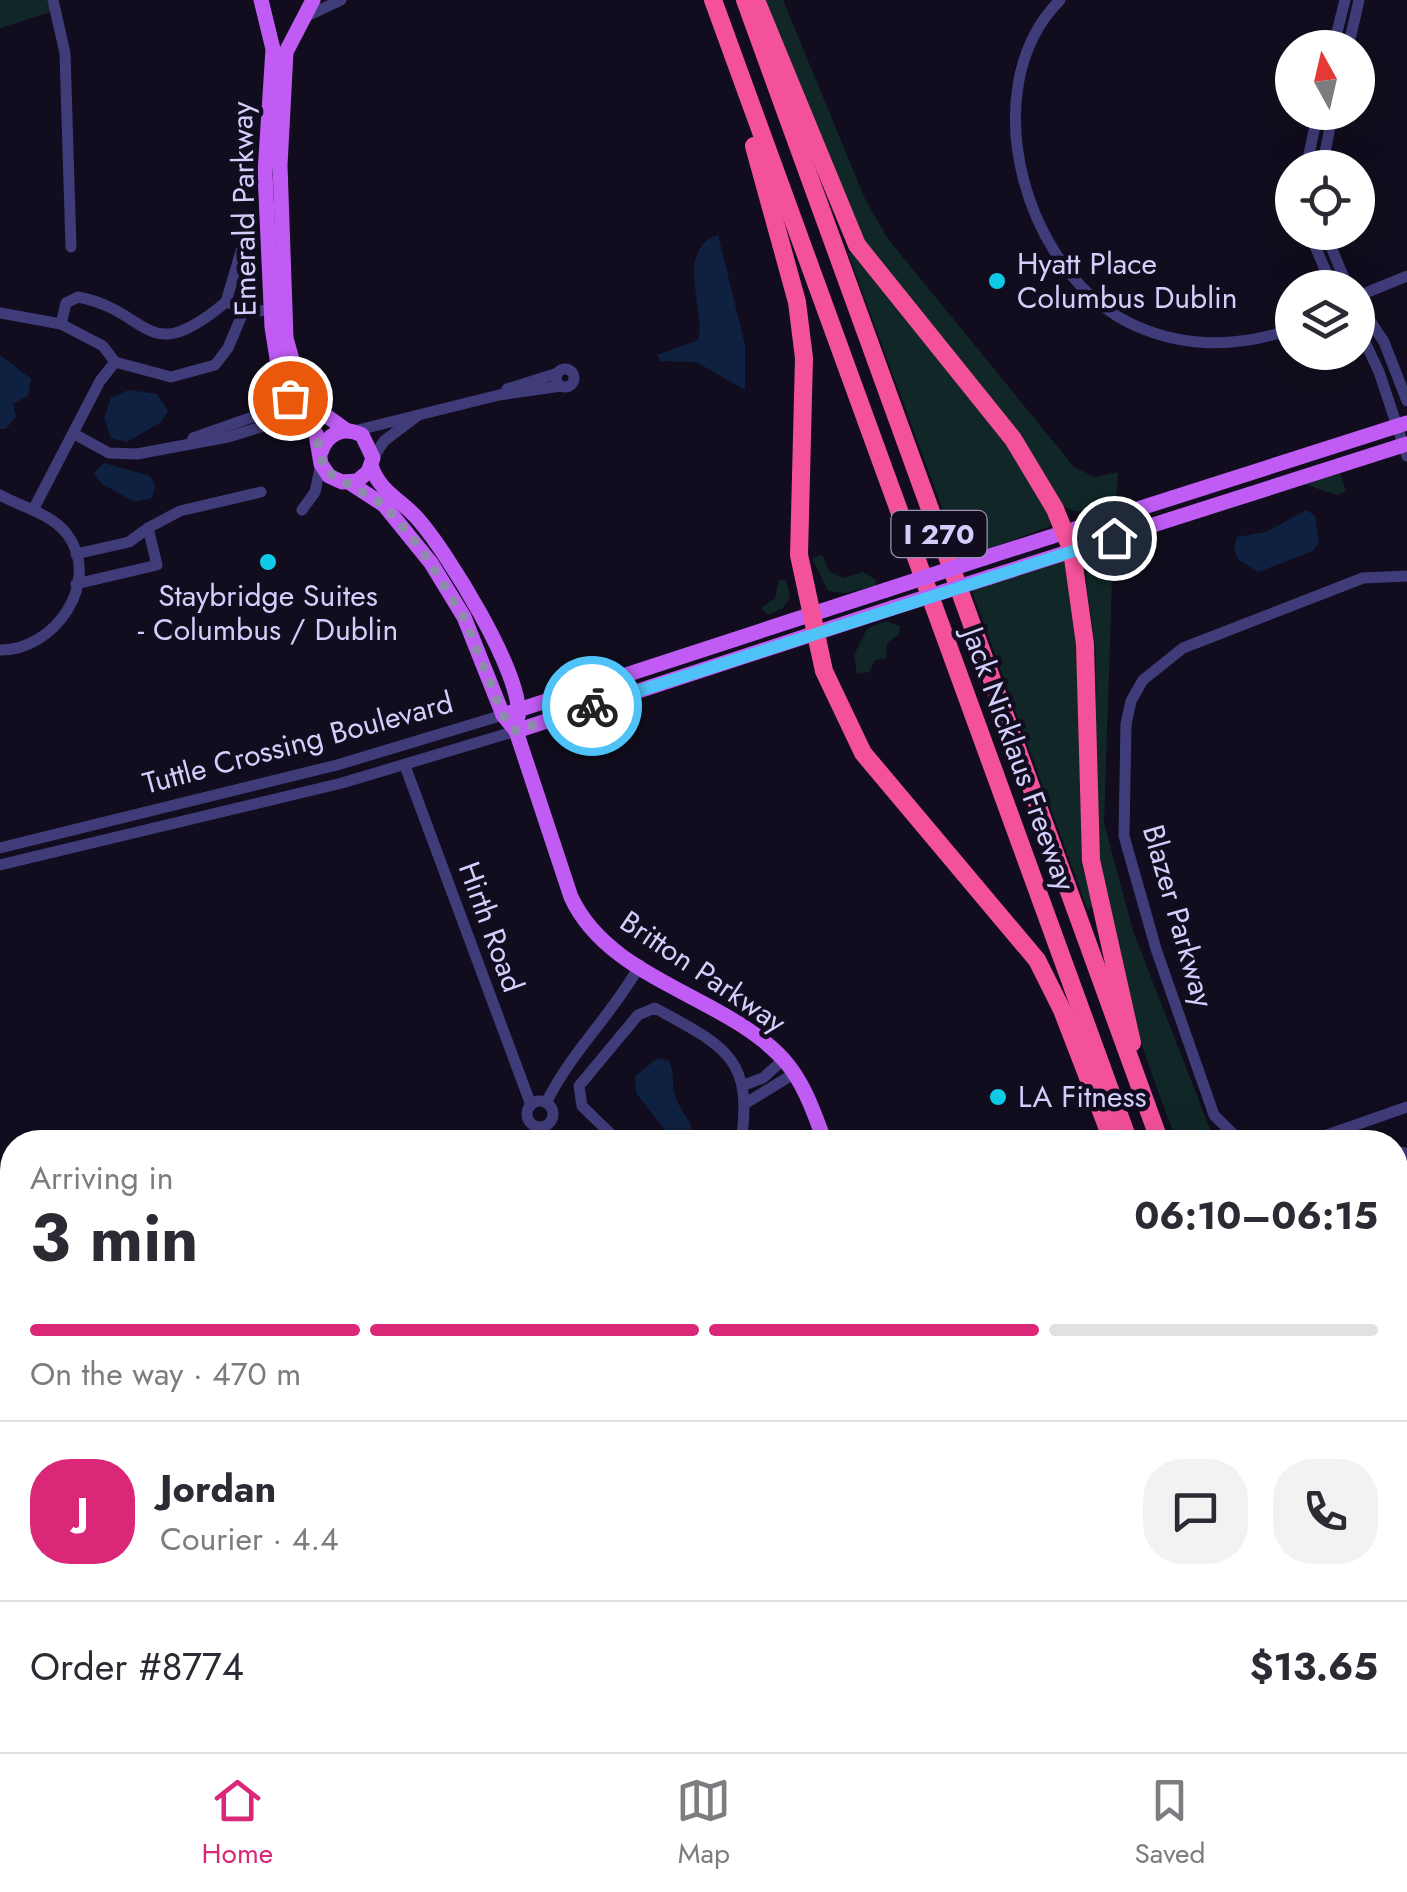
<!DOCTYPE html>
<html lang="en">
<head>
<meta charset="utf-8">
<style>
  :root { --surface:#fff; --page:#f2f2f3; --text:#2b2b33; --muted:#7c7c81; --line:#e1e1e2; --accent:#db2777 }
  body { margin:0; font-family:Jost,sans-serif; background:var(--page); color:var(--text); height:100vh; display:flex; flex-direction:column; font-size:38px; white-space:nowrap }
  * { box-sizing:border-box; margin:0 }
  p { font-size:32px; color:var(--muted) }
  .icon { flex:none; width:55px; height:55px; fill:none; stroke:currentColor; stroke-width:2; stroke-linecap:round; stroke-linejoin:round }
  .map { position:relative; flex:1; overflow:hidden }
  .details { position:absolute; left:0px; top:1130px; width:1408px; height:622px; display:flex; flex-direction:column; background:var(--surface); border-radius:40px 40px 0 0; box-shadow:0 10px 40px #0002 }
  .details>* { flex:none }
  .needle { width:65px; rotate:352deg }
  .tools { position:absolute; left:1275px; top:30px; display:grid; gap:20px }
  .tools a { display:grid; place-items:center; width:100px; height:100px; border-radius:50%; background:var(--surface); box-shadow:0 10px 40px #0002; font-size:50px }
  .pin { position:absolute; display:grid; place-items:center; width:85px; height:85px; color:#fff; margin:-42px; border:5px solid #fff; border-radius:50%; box-shadow:0 2px 10px #0007 }
  .courier { position:absolute; display:grid; place-items:center; width:100px; height:100px; margin:-50px; border:8px solid #4fc3f7; border-radius:50%; background:#fff; color:#222; box-shadow:0 2px 12px #0007 }
  .summary em { font-style:normal; font-weight:700 }
  .summary div { display:flex; flex-direction:column-reverse }
  .summary { display:flex; align-items:center; justify-content:space-between; height:170px; padding:0 30px }
  h1 { font-size:65px; font-weight:700; line-height:75px }
  .bar { display:grid; grid-template-columns:repeat(4,1fr); gap:15px 10px; align-content:center; height:120px; padding:0 30px }
  .bar i { height:12px; border-radius:8px; background:var(--line) }
  .bar .current { background:var(--accent) }
  .bar p { grid-column:span 4 }
  .line { display:flex; align-items:center; gap:25px; padding:0 30px; border-top:2px solid var(--line) }
  .line div { flex:1 }
  .round { display:grid; place-items:center; flex:none; width:105px; height:105px; border-radius:40px; background:var(--page) }
  .dock { display:flex; justify-content:space-around; align-items:center; height:140px; border-top:2px solid var(--line); background:var(--surface); font-size:28px; color:var(--muted) }
  .dock a { display:grid; justify-items:center; gap:5px }
  .dock .current { color:var(--accent) }
  .map>svg:first-child { display:block }
  .green { fill:#112727 }
  .water { fill:#0f2140 }
  .lines { fill:none; stroke-linecap:round; stroke-linejoin:round }
  .stream { stroke:#0f2140; stroke-width:2.5 }
  .minor { stroke:#403c7a; stroke-width:11 }
  .major { stroke:#c05cf4; stroke-width:15 }
  .highway { stroke:#f3519a; stroke-width:18 }
  .major-bridge { stroke:#c05cf4; stroke-width:15 }
  .done { stroke:#908aae; stroke-width:10; stroke-dasharray:0 18 }
  .route { stroke:#4fc3f7; stroke-width:12 }
  .poi-dot { fill:#0fcae6; stroke:#110d1e; stroke-width:4 }
  .labels { text-anchor:middle; stroke-width:9; stroke-linejoin:round; paint-order:stroke }
  .shield { fill:#110d1e; stroke:#9a94b9; stroke-width:2.5 }
  .shield-label { font-size:28px; font-weight:bold; fill:#d4cefc }
  .street-label { font-size:30px; fill:#d4cefc; stroke:#110d1e }
  .poi-label { font-size:30px; fill:#d4cefc; stroke:#110d1e; text-anchor:start }
</style>
</head>
<body>
<div class="map">
<svg width="1407" height="1752" viewBox="0 0 1407 1752">
  <rect width="100%" height="100%" fill="#110d1e"/>
  <g class="green">
    <polygon points="0,0 48,0 51,12 0,28"/>
    <path d="M763 0H783L865 199 888 239 1074 467 1095 477 1118 472 1116 505C1095 510 1076 518 1058 502L859 239Z"/>
    <path d="M848 253 859 255C928 341 1008 424 1053 525L961 559Z"/>
    <polygon points="1340,473 1346,491 1337,495 1304,484"/>
    <path d="M1113 549 1104 823 1133 931 1215 1142H1177C1147 1062 1116 978 1102 893 1089 817 1098 740 1096 663 1096 630 1085 597 1086 565Z"/>
    <polygon points="822,555 829,571 843,578 863,572 876,580 875,586 845,593 828,591 812,558"/>
    <polygon points="1065,559 1080,651 1081,818 1093,905 1088,911 971,588"/>
    <polygon points="779,580 786,580 790,597 783,608 768,615 761,608 775,598"/>
    <polygon points="885,621 900,626 899,634 887,643 886,658 875,660 869,672 857,674 854,655 867,629"/>
    <polygon points="1395,1631 1407,1663 1407,1752 1395,1752 1391,1740 1395,1740"/>
  </g>
  <g class="water">
    <path d="M718 235 745 345V390L696 362 660 361 657 355 698 340C706 308 674 250 718 235Z"/>
    <polygon points="0,355 31,379 28,396 13,404 16,416 6,429 0,429"/>
    <polygon points="129,390 157,394 168,411 161,422 127,442 111,438 104,418 111,398"/>
    <polygon points="104,463 150,476 155,486 152,498 135,502 102,484 94,473"/>
    <polygon points="1307,510 1315,516 1319,541 1313,551 1258,572 1239,560 1234,550 1237,537 1266,532"/>
    <path d="M658 1058 669 1061C675 1072 671 1083 675 1095 680 1113 695 1122 694 1142H674L636 1093 635 1076Z"/>
  </g>
  <g class="lines">
    <g class="stream">
      <polyline points="1395,1236 1407,1244"/>
      <polyline points="1002,1740 1019,1752"/>
      <polyline points="406,1752 452,1740"/>
    </g>
    <g class="minor">
      <polyline points="53,0 65,53 71,247"/>
      <path d="M1060 0C970 90 1027 278 1136 326 1188 349 1240 347 1292 329"/>
      <polyline points="309,15 341,0"/>
      <polyline points="1333,48 1345,0"/>
      <polyline points="1348,48 1359,0"/>
      <polyline points="1306,168 1318,112"/>
      <polyline points="1322,168 1333,112"/>
      <polyline points="1309,232 1333,288"/>
      <polyline points="1325,232 1348,288"/>
      <polyline points="1358,296 1407,276"/>
      <polyline points="226,302 244,241"/>
      <polyline points="1358,302 1384,342 1407,401"/>
      <polyline points="0,313 61,324 103,346 115,362 171,377 215,365 228,348 244,310"/>
      <path d="M61 324 66 303 78 297C152 311 145 370 226 302L252 311 278 310"/>
      <polyline points="1358,327 1379,372 1407,456"/>
      <circle cx="565" cy="378" r="9"/>
      <polyline points="507,389 558,373"/>
      <polyline points="354,431 499,395 561,386"/>
      <polyline points="76,435 109,453 137,454 228,437 300,415"/>
      <polyline points="193,438 275,409 288,394"/>
      <polyline points="373,458 384,441 417,416"/>
      <path d="M0 495C21 507 51 513 67 534 103 582 54 651 0 650"/>
      <polyline points="33,510 100,381 115,362"/>
      <polyline points="302,510 315,492 321,464"/>
      <polyline points="76,554 129,542 148,528"/>
      <polyline points="76,584 157,565 148,528 180,511 261,492"/>
      <polyline points="405,766 531,1105"/>
      <polyline points="0,848 337,765 503,715"/>
      <polyline points="0,865 342,783 516,731"/>
      <polyline points="744,1085 763,1078 783,1060"/>
      <circle cx="540" cy="1114" r="13"/>
      <path d="M546 1103C571 1052 612 1015 640 965"/>
      <polyline points="746,1103 795,1073"/>
      <path d="M619 1142 582 1106 579 1086 638 1015 655 1008C724 1046 754 1057 741 1142"/>
      <polyline points="1241,1142 1214,1115 1156,949 1124,836 1126,724 1131,701 1143,680 1183,648 1363,578 1407,576"/>
      <polyline points="1307,1142 1407,1107"/>
      <polyline points="1395,1152 1407,1153"/>
      <polyline points="1395,1379 1407,1375"/>
      <polyline points="1395,1456 1407,1455"/>
      <polyline points="1395,1600 1407,1630"/>
      <polyline points="224,1740 258,1746 278,1740"/>
      <polyline points="544,1740 549,1752"/>
      <polyline points="145,1752 189,1740"/>
      <polyline points="565,1752 612,1740"/>
    </g>
    <g class="major">
      <path d="M261 0 273 49 265 173 272 327 280 377 316 434 321 464 329 476 342 482 357 481 368 472 373 458 362 435C344 426 327 433 321 452"/>
      <polyline points="313,0 286,52 280,165 286,338 300,388 317,409 346,430"/>
      <path d="M371 466C380 492 400 499 417 518 446 550 524 676 518 717"/>
      <path d="M350 483 384 505 431 563 464 617 503 715 516 731 571 897C610 981 725 995 784 1060 805 1084 814 1113 825 1142"/>
      <polyline points="984,558 1407,423"/>
      <polyline points="990,577 1407,444"/>
      <polyline points="503,715 886,590"/>
      <polyline points="516,731 892,608"/>
      <polyline points="832,1752 838,1740"/>
      <polyline points="847,1752 854,1740"/>
    </g>
    <g class="highway">
      <polyline points="713,0 1129,1142"/>
      <polyline points="745,0 1160,1142"/>
      <polyline points="758,5 857,245 1013,439 1055,509 1072,551 1085,644 1091,860 1132,1043"/>
      <polyline points="754,146 797,302 804,358 799,555 824,671 863,753 1037,960 1062,1010 1113,1142"/>
      <polyline points="1347,1740 1351,1752"/>
      <polyline points="1378,1740 1383,1752"/>
    </g>
    <g class="major-bridge">
      <polyline points="886,590 984,558"/>
      <polyline points="892,608 990,577"/>
    </g>
  </g>
  <g class="lines">
    <polyline class="done" points="290,398 316,434 324,470 384,505 422,550 464,618 503,715 516,731 592,706"/>
    <polyline class="route" points="592,706 1114,538"/>
  </g>
  <g class="poi-dot">
    <circle cx="997" cy="281" r="10"/>
    <circle cx="268" cy="562" r="10"/>
    <circle cx="998" cy="1097" r="10"/>
  </g>
  <g class="labels">
    <rect class="shield" x="891.5" y="511" width="95" height="46" rx="8"/>
    <g class="shield-label">
      <text x="939" y="544">I 270</text>
    </g>
    <g class="street-label">
      <text transform="translate(244 209) rotate(-91)" y="10">Emerald Parkway</text>
      <text transform="translate(298 743) rotate(-15)" y="10">Tuttle Crossing Boulevard</text>
      <text transform="translate(1019 759) rotate(70)" y="10">Jack Nicklaus Freeway</text>
      <text transform="translate(1178 916) rotate(74)" y="10">Blazer Parkway</text>
      <text transform="translate(491 927) rotate(70)" y="10">Hirth Road</text>
      <text transform="translate(703 972) rotate(34)" y="10">Britton Parkway</text>
    </g>
    <g class="poi-label">
      <text x="1017" y="274">Hyatt Place<tspan x="1017" dy="34">Columbus Dublin</tspan></text>
      <text x="268" y="606" text-anchor="middle">Staybridge Suites<tspan x="268" dy="34">- Columbus / Dublin</tspan></text>
      <text x="1018" y="1107">LA Fitness</text>
    </g>
  </g>
</svg>
<div class="tools">
<a><svg class="needle" viewBox="-14 -14 28 28"><path d="M0-13l5 13h-10z" fill="#e53935"/><path d="M0 13l5-13h-10z" fill="#7c7c81"/></svg></a>
<a><svg class="icon" aria-label="locate" viewBox="0 0 24 24"><circle cx="12" cy="12" r="6"/><path d="M12 2v4M12 18v4M2 12h4M18 12h4"/></svg></a>
<a><svg class="icon" aria-label="layers" viewBox="0 0 24 24"><path d="M12 4l9 5-9 5-9-5zM3 14l9 5 9-5"/></svg></a>
</div>
<div class="pin" style="left:290px;top:398px;background:#ea580c"><svg class="icon" aria-label="bag" viewBox="0 0 24 24"><path d="M5 8h14l-1 12H6zM9 8a3 3 0 0 1 6 0"/></svg></div>
<div class="pin" style="left:1114px;top:538px;background:#1f2937"><svg class="icon" aria-label="home" viewBox="0 0 24 24"><path d="M3 11l9-7 9 7M6 9v11h12V9"/></svg></div>
<div class="courier" style="left:592px;top:706px"><svg class="icon" aria-label="bike" viewBox="0 0 24 24"><circle cx="6" cy="16" r="4"/><circle cx="18" cy="16" r="4"/><path d="M6 16l4-8h5l3 8M10 8l3 8H6M13 5h3"/></svg></div>
<section class="details">
<div class="summary"><div><h1>3 min</h1><p>Arriving in</p></div><em>06:10–06:15</em></div>
<div class="bar"><i class="current"></i><i class="current"></i><i class="current"></i><i></i><p>On the way · 470 m</p></div>
<div class="line" style="height:180px"><b class="round" style="background:var(--accent);color:#fff">J</b><div><b>Jordan</b><p>Courier · 4.4</p></div><a class="round"><svg class="icon" aria-label="chat" viewBox="0 0 24 24"><path d="M4 5h16v11H9l-5 4z"/></svg></a><a class="round"><svg class="icon" aria-label="phone" viewBox="0 0 24 24"><path d="M5 4h4l2 5-3 2q2 4 5 5l2-3 5 2v4C11 20 4 13 5 4z"/></svg></a></div>
<div class="line" style="height:130px"><div>Order #8774</div><b>$13.65</b></div>
</section>
</div>
<nav class="dock">
<a class="current"><svg class="icon" aria-label="home" viewBox="0 0 24 24"><path d="M3 11l9-7 9 7M6 9v11h12V9"/></svg>Home</a>
<a><svg class="icon" aria-label="map" viewBox="0 0 24 24"><path d="M3 6l6-2 6 2 6-2v14l-6 2-6-2-6 2zM9 4v14M15 6v14"/></svg>Map</a>
<a><svg class="icon" aria-label="saved" viewBox="0 0 24 24"><path d="M7 4h10v16l-5-4-5 4z"/></svg>Saved</a>
</nav>
</body>
</html>
